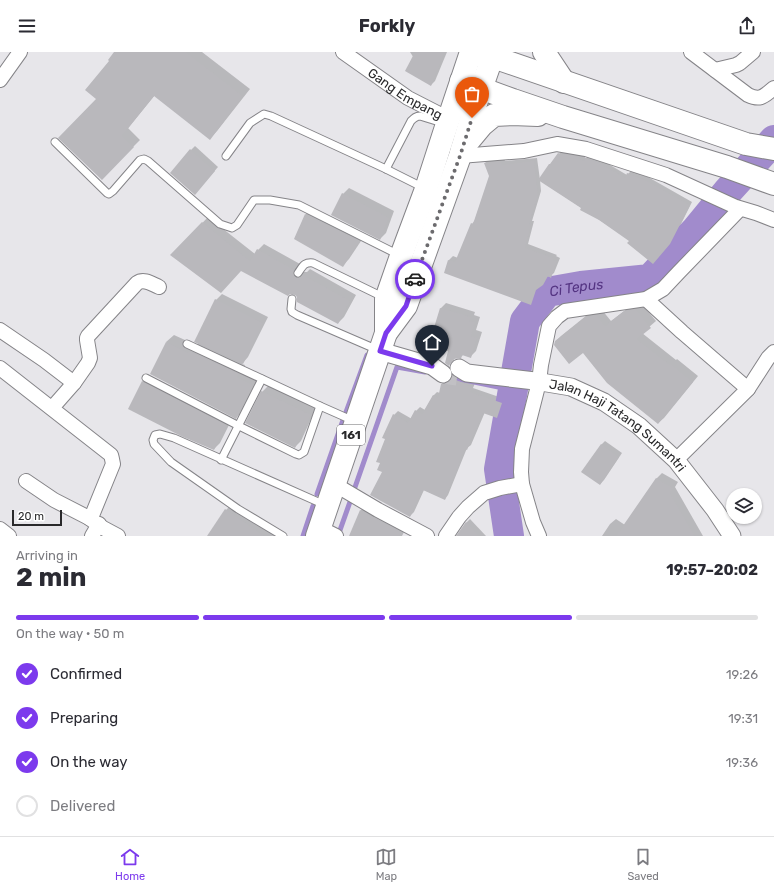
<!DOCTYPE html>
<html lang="en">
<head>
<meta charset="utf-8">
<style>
  :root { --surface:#fff; --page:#f2f2f3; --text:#2b2b33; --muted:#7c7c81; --line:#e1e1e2; --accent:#7c3aed }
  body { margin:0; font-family:Rubik,sans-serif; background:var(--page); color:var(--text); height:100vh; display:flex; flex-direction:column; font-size:15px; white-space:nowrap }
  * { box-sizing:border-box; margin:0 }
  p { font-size:13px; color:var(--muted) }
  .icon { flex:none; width:22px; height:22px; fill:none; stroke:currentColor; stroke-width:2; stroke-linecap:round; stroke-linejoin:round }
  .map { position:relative; height:484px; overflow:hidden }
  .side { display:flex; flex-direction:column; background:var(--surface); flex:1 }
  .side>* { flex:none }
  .controls { position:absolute; left:726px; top:436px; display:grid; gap:8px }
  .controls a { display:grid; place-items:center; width:36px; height:36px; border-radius:50%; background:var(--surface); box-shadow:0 1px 3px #0004; font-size:20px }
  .scale { position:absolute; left:12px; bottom:10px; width:50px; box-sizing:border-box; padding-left:4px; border:2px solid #29292b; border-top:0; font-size:11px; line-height:14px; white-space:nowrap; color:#29292b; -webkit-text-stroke:3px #fff; paint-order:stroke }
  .pin { position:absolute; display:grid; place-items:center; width:34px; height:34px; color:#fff; margin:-41px -17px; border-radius:50% 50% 50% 0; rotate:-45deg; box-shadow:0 0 4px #0007 }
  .pin .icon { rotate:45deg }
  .courier { position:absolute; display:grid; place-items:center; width:40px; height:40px; margin:-20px; border:3px solid #7c3aed; border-radius:50%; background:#fff; color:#222; box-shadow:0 1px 5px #0007 }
  .head em { font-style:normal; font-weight:700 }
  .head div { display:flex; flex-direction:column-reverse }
  .head { display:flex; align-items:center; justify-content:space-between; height:68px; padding:0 16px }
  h1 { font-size:26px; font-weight:700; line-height:30px }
  .bar { display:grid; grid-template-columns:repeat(4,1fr); gap:6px 4px; align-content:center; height:48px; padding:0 16px }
  .bar i { height:5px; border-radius:3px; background:var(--line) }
  .bar .active { background:var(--accent) }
  .bar p { grid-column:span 4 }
  ol { padding:0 16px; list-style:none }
  li { display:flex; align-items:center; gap:12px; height:44px }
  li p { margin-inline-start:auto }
  li .icon { padding:4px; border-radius:50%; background:var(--accent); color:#fff; stroke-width:4 }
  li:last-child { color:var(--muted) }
  li i { width:22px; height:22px; border:2px solid var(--line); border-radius:50% }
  header { display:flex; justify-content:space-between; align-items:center; height:52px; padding:0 16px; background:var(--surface); font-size:18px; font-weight:700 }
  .dock { display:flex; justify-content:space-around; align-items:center; height:56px; border-top:1px solid var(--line); background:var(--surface); font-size:11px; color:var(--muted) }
  .dock a { display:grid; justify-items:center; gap:2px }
  .dock .active { color:var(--accent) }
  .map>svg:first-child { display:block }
  .shadow { fill:#0003 }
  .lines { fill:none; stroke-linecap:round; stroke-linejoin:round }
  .stream { stroke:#a18bcc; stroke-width:5 }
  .river { stroke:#a18bcc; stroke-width:30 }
  .building { fill:#b9b8bc }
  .tertiary-tunnel { stroke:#c1c0c4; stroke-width:17; stroke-dasharray:17 8; stroke-linecap:butt }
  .service-casing { stroke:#858488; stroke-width:9 }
  .minor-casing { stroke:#858488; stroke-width:16 }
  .tertiary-casing { stroke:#858488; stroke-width:19 }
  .primary-casing { stroke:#858488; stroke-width:24 }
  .motorway-casing { stroke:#858488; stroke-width:24 }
  .service { stroke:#fff; stroke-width:7 }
  .minor { stroke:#fff; stroke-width:14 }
  .tertiary { stroke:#fff; stroke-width:17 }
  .primary { stroke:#fff; stroke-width:22 }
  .motorway { stroke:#fff; stroke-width:22 }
  .done { stroke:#6c6b6e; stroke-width:4; stroke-dasharray:0 7.2 }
  .route { stroke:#7c3aed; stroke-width:5 }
  .labels { text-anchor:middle; stroke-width:3.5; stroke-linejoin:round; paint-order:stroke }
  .shield { fill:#fff; stroke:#69696b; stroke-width:1 }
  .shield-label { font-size:12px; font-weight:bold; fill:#29292b }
  .street-label { font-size:13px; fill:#29292b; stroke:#fff }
  .water-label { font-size:14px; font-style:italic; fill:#543482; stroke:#fff }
</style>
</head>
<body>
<header><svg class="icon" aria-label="menu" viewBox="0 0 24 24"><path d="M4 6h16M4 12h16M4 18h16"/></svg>Forkly<svg class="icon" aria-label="share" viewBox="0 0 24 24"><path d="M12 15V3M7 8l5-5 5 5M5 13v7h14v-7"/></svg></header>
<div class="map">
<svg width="774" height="484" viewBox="0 0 774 484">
  <rect width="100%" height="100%" fill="#e7e6ea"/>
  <g class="shadow">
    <polygon points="115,0 202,0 250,37 217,79 210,86 155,43 128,76 140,88 101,127 98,47 110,9"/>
    <polygon points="410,0 447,0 435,29 431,33"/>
    <polygon points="195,94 218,115 199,137 191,98"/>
    <polygon points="562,98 579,101 586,106 589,103 605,110 627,123 631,119 648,125 692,150 673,188 656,207 631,189 540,128 541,139 532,169 534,169 528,192 557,203 556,204 560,206 554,221 550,224 549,224 547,228 539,234 535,248 531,252 445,220 449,208 453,204 458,206 472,172 475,168 490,124 485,111 489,107 504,106 505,109 537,106 540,128"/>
    <polygon points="349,136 394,159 386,181 380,187 343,142"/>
    <polygon points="312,156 365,183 349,207 343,213 295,186 306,162"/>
    <polygon points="208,165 255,202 258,198 264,192 300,212 299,216 302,220 307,220 310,217 356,243 344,265 338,271 298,245 295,242 242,218 172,203"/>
    <polygon points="222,242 268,265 248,305 242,312 245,313 244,316 261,325 244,358 236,366 166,290 174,283 196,293 199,291 216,248"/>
    <polygon points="446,251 475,260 474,263 480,265 476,278 482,280 476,299 471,304 464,302 461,305 455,306 449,313 450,298 430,292 441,256"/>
    <polygon points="642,252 656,269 642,281 676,308 677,307 698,324 664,366 658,371 583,300 555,290 561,284 592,259 602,258 611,269 631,254"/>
    <polygon points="457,320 460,324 475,331 473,336 505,347 501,361 497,365 485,360 471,393 467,396 448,443 445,447 424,438 414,460 410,464 383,420 394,363 398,359 412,367 416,359 420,355 425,358 433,344 437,340 440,341 442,332 446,328 452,327 454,324"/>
    <polygon points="149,324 232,367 220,391 214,397 143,330"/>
    <polygon points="268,334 316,356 301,389 295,395 262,340"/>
    <polygon points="605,389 622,401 604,428 600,432 601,393"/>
    <polygon points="662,421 678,430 675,435 703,484 602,484 610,472 616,467 625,473 657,426"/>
    <polygon points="232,452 279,484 208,484 226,458"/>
    <polygon points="365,454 406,476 402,484 350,484 361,458"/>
    <polygon points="470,467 486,484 457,484 466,471"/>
  </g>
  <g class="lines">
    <g class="stream">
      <polyline points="445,324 513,338"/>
      <polyline points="346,360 367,303"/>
      <polyline points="354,438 397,315 425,320"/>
      <polyline points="317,442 343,368"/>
      <polyline points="339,481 351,447"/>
      <polyline points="303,484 313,454"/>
    </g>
    <path class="river" id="s1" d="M509 484 499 417 525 269 547 240 581 234 650 227 696 178 728 139 774 88"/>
  </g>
  <g class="building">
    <polygon points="114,0 186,0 243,44 210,88 154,44 122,84 134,95 102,128 58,86 96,47 85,38 109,9 108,8"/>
    <polygon points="415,0 445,0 431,34 405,19"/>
    <polygon points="190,97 215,119 195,143 170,121"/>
    <polygon points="558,101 563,103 564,102 576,104 584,109 585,106 603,112 603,113 625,126 627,121 645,128 690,153 670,192 653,212 627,191 629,189 599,168 580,158 581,156 538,128 549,112 550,112"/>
    <polygon points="500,109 502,113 534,109 538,143 529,172 531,173 525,196 554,206 553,208 557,209 551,226 548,224 543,233 536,238 531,253 444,221 448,208 455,210 471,171 473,172 489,124 484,111"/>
    <polygon points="342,141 389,166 380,188 331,163"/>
    <polygon points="305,162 360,189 343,215 294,187"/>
    <polygon points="202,170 250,209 257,197 294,218 293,223 296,225 300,226 303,223 350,249 338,272 297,250 297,245 295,243 290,242 288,244 241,219 221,241 170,203"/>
    <polygon points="215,247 263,271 243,312 194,290"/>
    <polygon points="440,256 471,265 469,269 475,270 471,284 477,286 471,306 462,303 461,307 459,306 454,307 451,310 449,314 445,311 448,299 429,292"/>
    <polygon points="636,257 651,276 637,287 670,313 671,312 693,330 658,372 607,331 583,301 569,312 554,293 555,289 586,265 597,263 605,274 624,259"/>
    <polygon points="166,290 188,301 189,299 238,321 237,325 253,333 236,367 150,322"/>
    <polygon points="453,324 457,326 456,328 472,335 470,340 502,351 497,366 483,361 467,398 465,397 445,448 423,438 410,465 370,443 382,420 377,418 380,411 376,410 385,387 382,386 393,362 408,371 415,358 422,362 433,343 438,346 441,332 447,331 451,328"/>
    <polygon points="142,329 227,373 214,398 181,384 128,357"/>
    <polygon points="261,339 311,363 295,396 245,371"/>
    <polygon points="601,392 619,405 600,433 581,420"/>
    <polygon points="656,426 673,436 670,441 695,484 616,484"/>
    <polygon points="225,457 264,484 207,484"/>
    <polygon points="360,458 401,480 399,484 349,484"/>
    <polygon points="466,470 479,484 456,484"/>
  </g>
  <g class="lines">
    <polyline class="tertiary-tunnel" points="443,322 450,324 457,325"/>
    <defs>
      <g id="service">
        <polyline points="55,90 107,141 109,142 113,139 140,108 144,107 148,109 220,172 232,176 237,173 254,148 270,148 299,153 399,203"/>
        <polyline points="226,104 250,71 264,62 271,64 386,117 424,136"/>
        <path d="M386 117 411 69C414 66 416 64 420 64L446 72"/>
        <path d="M298 221C303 214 304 210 313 211L385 246"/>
        <polyline points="292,247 291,257 292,260 297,263 378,298"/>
        <polyline points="187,292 320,354 354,369"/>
        <polyline points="146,326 239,374 296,402 299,403 304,400 320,354"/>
        <polyline points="221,408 262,327"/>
        <polyline points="283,484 238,457 171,410 154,392 153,388 155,383 160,382 174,386 325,453"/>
      </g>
      <g id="minor">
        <path id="s2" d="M343 0 408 46 449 67"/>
        <path d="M691 0 748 43C761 49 764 44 774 36"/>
        <polyline points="715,18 736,13 740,11 753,0"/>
        <polyline points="0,28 20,0"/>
        <polyline points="460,104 524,99 557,92 586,97 666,123 736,155 756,161 774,168"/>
        <polyline points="646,247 682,280 748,337"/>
        <polyline points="0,278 44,308 74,331"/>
        <polyline points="0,316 111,403 112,407 113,412 93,461 89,466"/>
        <path d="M52 356 74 331 88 311 90 306 87 288V286L88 284 137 231C144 226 152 232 159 235"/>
        <polyline points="676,408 748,337 768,306 774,300"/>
        <polyline points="26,429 54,448 89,466 103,476 118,484"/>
        <polyline points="334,432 378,458 427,484"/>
        <polyline points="320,476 336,484"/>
        <polyline points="0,477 9,484"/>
        <polyline points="92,484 99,472"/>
        <polyline points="446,484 459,465 468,455 484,441 500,436 522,432"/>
        <polyline points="539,484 533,470 522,432 521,420 522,397 539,330 541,313 549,274 557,265 565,259 646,247 663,237 679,220 740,157"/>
      </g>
      <g id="tertiary">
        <polyline points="380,299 432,314 443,322"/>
        <path id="s3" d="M459 316 467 321 535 329 571 335 604 350 639 374 676 408 715 458 732 484"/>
      </g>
      <g id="primary">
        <polyline points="386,281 386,247 401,204 426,137 447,72 471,0"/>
        <polyline points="317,484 386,281 406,254 460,104 474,57 494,0"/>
      </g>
      <g id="motorway">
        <polyline points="474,0 493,5 746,92 774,97"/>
        <polyline points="544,0 564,30"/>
        <polyline points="461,29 513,48 563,65 727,115 774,132"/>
        <polyline points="462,97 482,73 494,63 512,62 538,63"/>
      </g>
    </defs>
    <use href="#service" class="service-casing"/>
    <use href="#minor" class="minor-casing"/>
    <use href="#tertiary" class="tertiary-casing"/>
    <use href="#primary" class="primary-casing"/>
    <use href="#motorway" class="motorway-casing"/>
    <use href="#service" class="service"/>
    <use href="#minor" class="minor"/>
    <use href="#tertiary" class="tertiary"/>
    <use href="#primary" class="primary"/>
    <use href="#motorway" class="motorway"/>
  </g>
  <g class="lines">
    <polyline class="done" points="415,227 460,104 472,66"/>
    <polyline class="route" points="415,227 406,254 386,281 380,299 432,314"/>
  </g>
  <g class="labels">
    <rect class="shield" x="337" y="373" width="28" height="20" rx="3"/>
    <g class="shield-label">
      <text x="351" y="387">161</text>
    </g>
    <g class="street-label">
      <text dy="5" stroke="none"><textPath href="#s2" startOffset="75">Gang Empang</textPath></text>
      <text dy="5" stroke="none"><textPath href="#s3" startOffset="174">Jalan Haji Tatang Sumantri</textPath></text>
    </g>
    <g class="water-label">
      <text dy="5" stroke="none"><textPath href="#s1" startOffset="284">Ci Tepus</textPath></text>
    </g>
  </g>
</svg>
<div class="controls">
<a><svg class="icon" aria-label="layers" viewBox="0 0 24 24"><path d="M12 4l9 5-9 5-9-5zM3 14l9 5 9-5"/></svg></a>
</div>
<div class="scale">20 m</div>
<div class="pin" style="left:472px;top:66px;background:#ea580c"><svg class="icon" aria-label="bag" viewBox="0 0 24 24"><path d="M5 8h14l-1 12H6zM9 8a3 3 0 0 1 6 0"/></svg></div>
<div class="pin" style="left:432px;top:314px;background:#1f2937"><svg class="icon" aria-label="home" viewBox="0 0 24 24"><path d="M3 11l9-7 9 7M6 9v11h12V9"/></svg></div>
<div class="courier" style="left:415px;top:227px"><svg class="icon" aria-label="car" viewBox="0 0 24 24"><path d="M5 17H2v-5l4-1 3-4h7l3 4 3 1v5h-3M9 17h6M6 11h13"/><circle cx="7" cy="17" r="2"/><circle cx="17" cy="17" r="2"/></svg></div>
</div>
<section class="side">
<div class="head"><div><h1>2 min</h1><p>Arriving in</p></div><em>19:57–20:02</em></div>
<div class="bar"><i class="active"></i><i class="active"></i><i class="active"></i><i></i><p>On the way · 50 m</p></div>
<ol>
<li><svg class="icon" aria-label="check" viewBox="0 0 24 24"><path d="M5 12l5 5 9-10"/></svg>Confirmed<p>19:26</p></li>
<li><svg class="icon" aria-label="check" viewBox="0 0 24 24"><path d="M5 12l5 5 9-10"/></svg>Preparing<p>19:31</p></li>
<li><svg class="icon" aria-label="check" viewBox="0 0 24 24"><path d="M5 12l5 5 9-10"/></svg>On the way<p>19:36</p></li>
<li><i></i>Delivered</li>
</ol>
</section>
<nav class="dock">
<a class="active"><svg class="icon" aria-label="home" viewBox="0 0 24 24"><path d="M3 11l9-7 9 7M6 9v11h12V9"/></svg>Home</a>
<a><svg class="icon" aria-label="map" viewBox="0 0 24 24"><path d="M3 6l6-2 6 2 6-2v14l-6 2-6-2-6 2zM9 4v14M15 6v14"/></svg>Map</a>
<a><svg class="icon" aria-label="saved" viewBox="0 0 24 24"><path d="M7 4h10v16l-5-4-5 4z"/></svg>Saved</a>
</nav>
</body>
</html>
